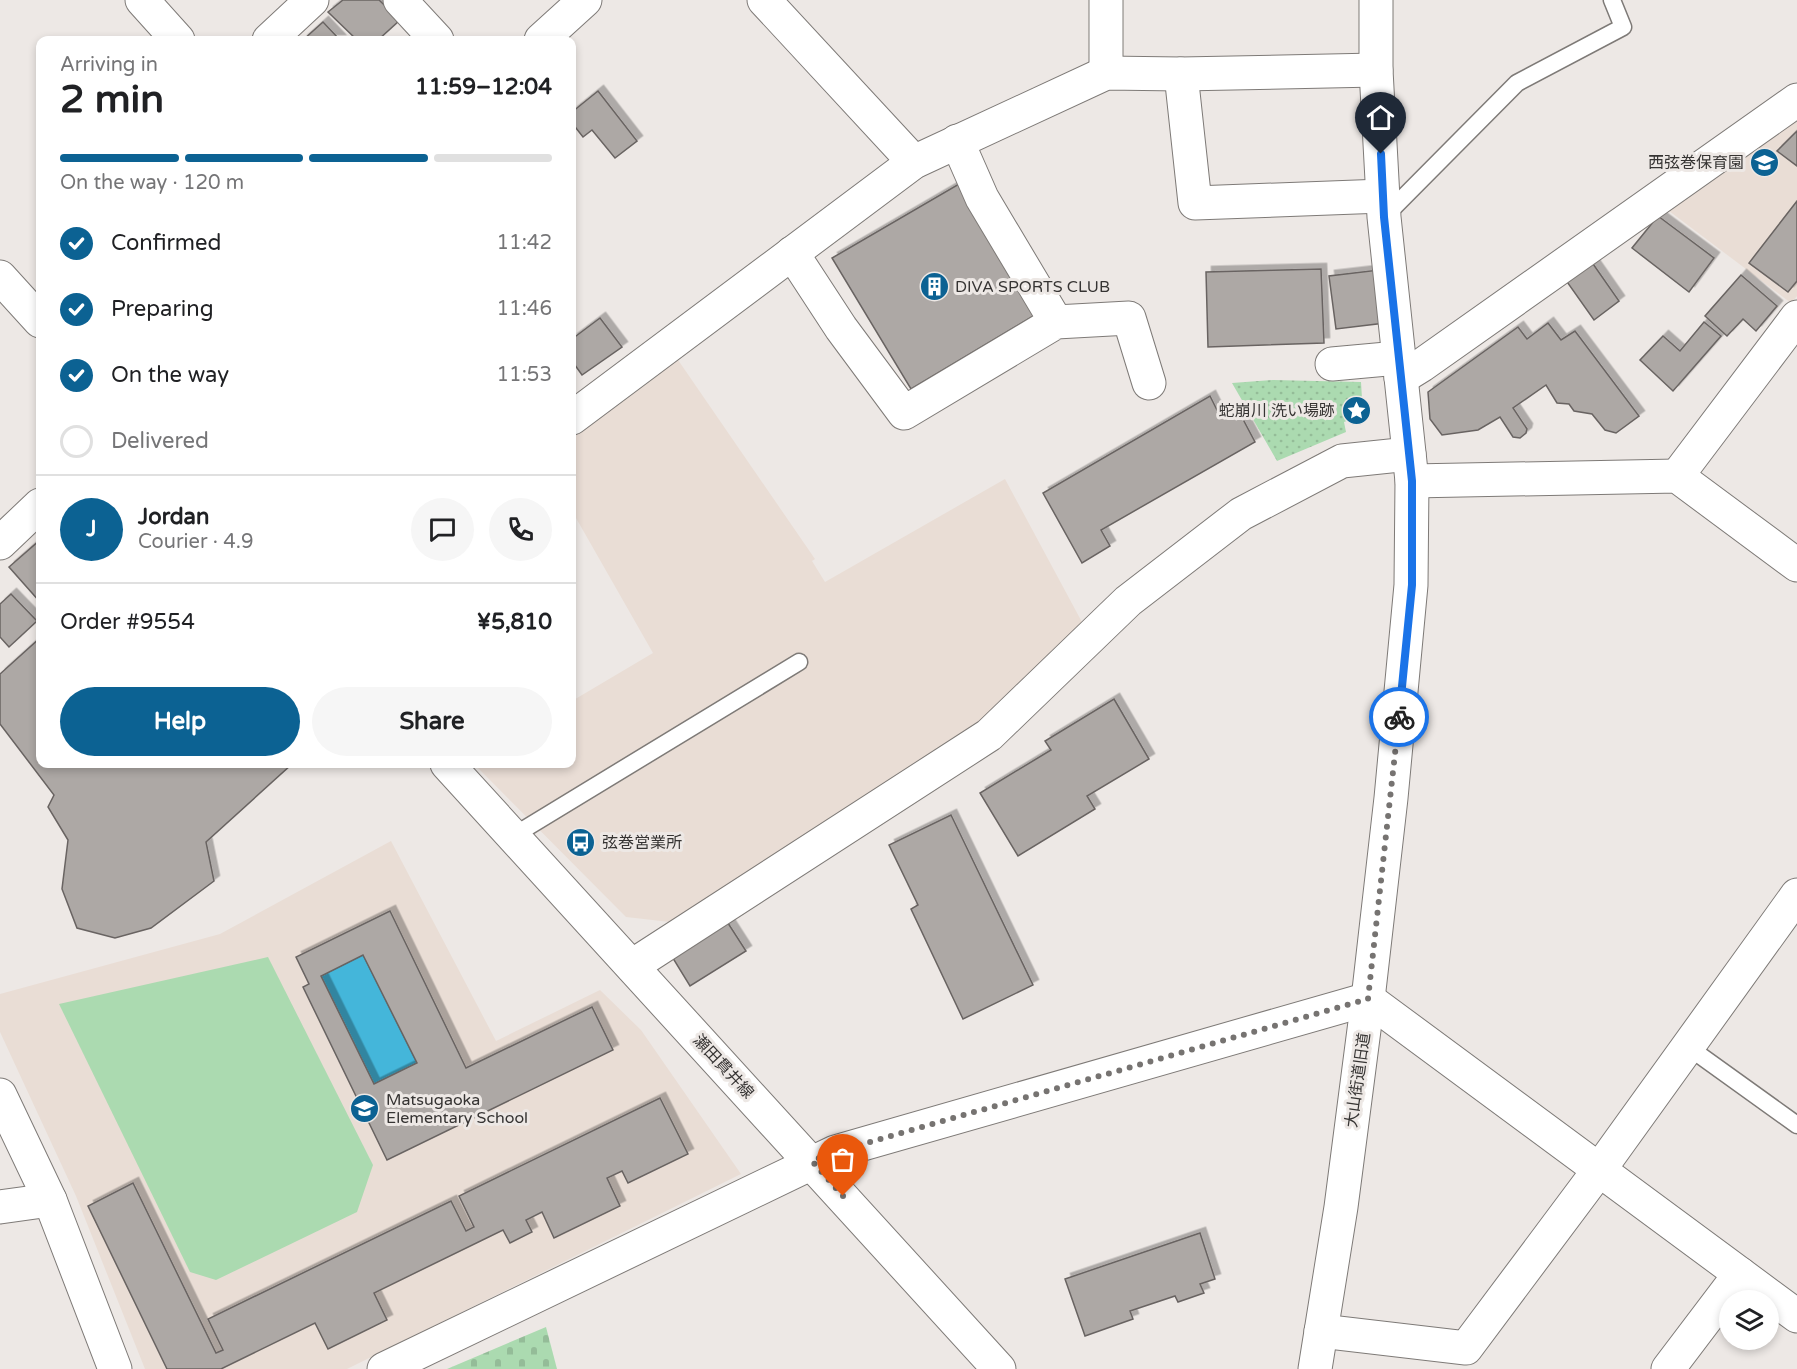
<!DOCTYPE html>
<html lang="en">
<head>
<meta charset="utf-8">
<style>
  :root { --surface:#fff; --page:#f6f6f6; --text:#202124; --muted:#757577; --line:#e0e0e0; --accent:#0c6293 }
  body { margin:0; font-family:"Varela Round","Noto Sans JP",sans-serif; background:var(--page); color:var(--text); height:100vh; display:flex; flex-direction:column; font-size:22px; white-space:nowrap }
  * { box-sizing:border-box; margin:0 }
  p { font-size:20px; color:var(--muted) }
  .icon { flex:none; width:33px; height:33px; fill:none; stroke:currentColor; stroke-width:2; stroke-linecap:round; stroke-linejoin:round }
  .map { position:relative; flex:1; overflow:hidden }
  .details { position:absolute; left:36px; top:36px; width:540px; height:732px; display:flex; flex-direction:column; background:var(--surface); border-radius:12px; box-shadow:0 3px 9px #0003 }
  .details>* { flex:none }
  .buttons { position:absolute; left:1719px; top:1290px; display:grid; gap:12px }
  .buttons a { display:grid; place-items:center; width:60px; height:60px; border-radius:50%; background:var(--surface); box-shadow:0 3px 9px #0003; font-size:30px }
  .pin { position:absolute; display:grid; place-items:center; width:51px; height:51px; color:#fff; margin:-62px -26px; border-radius:50% 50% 50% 0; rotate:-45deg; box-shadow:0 0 6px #0007 }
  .pin .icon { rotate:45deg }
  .courier { position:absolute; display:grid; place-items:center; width:60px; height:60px; margin:-30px; border:4px solid #1a73e8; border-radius:50%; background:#fff; color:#222; box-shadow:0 2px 8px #0007 }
  .summary em { font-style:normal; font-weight:700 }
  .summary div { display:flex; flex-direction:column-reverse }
  .summary { display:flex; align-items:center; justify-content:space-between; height:102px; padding:0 24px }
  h1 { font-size:39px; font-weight:700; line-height:45px }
  .bar { display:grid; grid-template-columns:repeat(4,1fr); gap:9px 6px; align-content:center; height:72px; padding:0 24px }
  .bar i { height:8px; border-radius:4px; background:var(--line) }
  .bar .selected { background:var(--accent) }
  .bar p { grid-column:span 4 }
  .line { display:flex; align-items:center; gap:15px; padding:0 24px; border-top:2px solid var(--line) }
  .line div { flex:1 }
  .round { display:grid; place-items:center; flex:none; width:63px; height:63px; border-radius:32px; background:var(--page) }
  ol { padding:0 24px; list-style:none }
  li { display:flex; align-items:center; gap:18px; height:66px }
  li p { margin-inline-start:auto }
  li .icon { padding:6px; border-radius:50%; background:var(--accent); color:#fff; stroke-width:4 }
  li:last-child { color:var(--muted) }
  li i { width:33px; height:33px; border:3px solid var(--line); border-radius:50% }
  .primary-button { display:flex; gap:12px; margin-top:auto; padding:12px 24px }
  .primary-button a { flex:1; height:69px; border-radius:36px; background:var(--accent); color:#fff; font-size:24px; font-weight:700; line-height:69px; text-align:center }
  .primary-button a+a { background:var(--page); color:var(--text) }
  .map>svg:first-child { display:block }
  .built { fill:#e9ddd5 }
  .grass { fill:#abdab0 }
  .cemetery { fill:url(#cemetery-stones) }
  .park { fill:url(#park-dots) }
  .water { fill:#44b6da; stroke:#408fa8; stroke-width:1.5 }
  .building { fill:#ada8a5; stroke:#696462; stroke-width:1.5; fill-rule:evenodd; filter:url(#shadow) }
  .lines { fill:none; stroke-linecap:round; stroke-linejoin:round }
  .lane-casing { stroke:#7e7a77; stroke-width:19 }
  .street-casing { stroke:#7e7a77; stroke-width:35 }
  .secondary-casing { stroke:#7e7a77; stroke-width:35 }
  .lane { stroke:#fff; stroke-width:16 }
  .street { stroke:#fff; stroke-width:33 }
  .secondary { stroke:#fff; stroke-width:33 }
  .done { stroke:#767371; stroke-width:6; stroke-dasharray:0 10.8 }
  .route { stroke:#1a73e8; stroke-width:8 }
  .labels { text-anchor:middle; stroke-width:6; stroke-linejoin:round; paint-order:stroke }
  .poi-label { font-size:16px; fill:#363433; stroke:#ede8e5; text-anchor:start }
  .street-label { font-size:16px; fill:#363433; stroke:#ede8e5 }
</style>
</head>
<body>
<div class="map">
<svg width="1797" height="1369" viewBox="0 0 1797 1369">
  <defs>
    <pattern id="cemetery-stones" width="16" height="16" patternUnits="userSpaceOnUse" patternTransform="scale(1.5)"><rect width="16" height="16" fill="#abdab0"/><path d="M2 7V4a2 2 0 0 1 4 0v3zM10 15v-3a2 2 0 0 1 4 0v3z" fill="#94bc98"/></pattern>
    <pattern id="park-dots" width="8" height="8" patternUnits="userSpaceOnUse" patternTransform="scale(1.5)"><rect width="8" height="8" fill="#abdab0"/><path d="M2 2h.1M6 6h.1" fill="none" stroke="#94bc98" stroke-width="1.8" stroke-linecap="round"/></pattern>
    <filter id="shadow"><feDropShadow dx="5.5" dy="-5.5" stdDeviation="0" flood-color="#0004"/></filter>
  </defs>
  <rect width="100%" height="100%" fill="#ede8e5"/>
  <g class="built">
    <polygon points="1797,112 1797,296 1791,303 1669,211"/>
    <polygon points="676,357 815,559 812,561 825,582 1005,479 1083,624 991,714 718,893 670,922 626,917 474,764 572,764 572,701 653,653 572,511 572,437"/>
    <polygon points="391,841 496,1041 600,990 641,1030 741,1174 347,1369 145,1369 76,1196 0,1032 0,994 220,934"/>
  </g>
  <polygon class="grass" points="268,957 373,1165 357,1212 216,1280 190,1272 59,1004"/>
  <polygon class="cemetery" points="546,1327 557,1369 447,1369"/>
  <polygon class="park" points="1273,380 1361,382 1363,415 1344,422 1346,432 1277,461 1232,383"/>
  <polygon class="water" points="363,955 417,1063 374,1084 321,976"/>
  <g class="building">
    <polygon points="343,0 379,0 400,20 378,40 357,40 328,12"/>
    <polygon points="323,22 340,40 303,40"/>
    <polygon points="598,91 637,141 615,158 592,130 583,137 572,123 572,112"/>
    <polygon points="1797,131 1797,166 1777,151"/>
    <polygon points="959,184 1035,315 911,389 832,258"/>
    <polygon points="1797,201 1797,281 1788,292 1749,263"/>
    <polygon points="1658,216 1714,258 1689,292 1632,248"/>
    <polygon points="1591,261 1619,301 1594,320 1565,279"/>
    <polygon points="1321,269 1324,343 1208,347 1206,272"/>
    <polygon points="1379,270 1385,323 1336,329 1329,276"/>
    <polygon points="1741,275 1777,306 1756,331 1743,319 1727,336 1705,316"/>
    <polygon points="600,318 622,347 582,375 572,361 572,339"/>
    <polygon points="1704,322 1721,336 1673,391 1640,360 1663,336 1680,351"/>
    <polygon points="1548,323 1561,340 1575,331 1639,416 1616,433 1605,430 1592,414 1574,411 1569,404 1557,403 1546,385 1513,408 1527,429 1526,433 1520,438 1513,437 1500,417 1478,430 1442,435 1430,419 1428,392 1518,327 1527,339"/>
    <polygon points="1210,396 1220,416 1237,408 1255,442 1101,530 1110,546 1082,563 1043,493"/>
    <polygon points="40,540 40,602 9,567"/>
    <polygon points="11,594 37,621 9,647 0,637 0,604"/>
    <polygon points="40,638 40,764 292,764 206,842 214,881 151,928 115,938 77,928 62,889 68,840 48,807 54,795 0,724 0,674"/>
    <polygon points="1114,699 1149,759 1087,796 1095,809 1018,856 980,793 1051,750 1045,741"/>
    <polygon points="951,815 1033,985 963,1019 911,909 918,905 889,845"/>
    <path d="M390 911 466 1068 592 1007 613 1050 387 1160 303 987 309 984 296 957ZM363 955 417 1063 374 1084 321 976Z"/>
    <polygon points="726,920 746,951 690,986 671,955"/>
    <polygon points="660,1098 688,1154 628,1183 622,1171 607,1178 620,1206 554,1238 542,1212 526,1220 532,1232 510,1243 503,1230 374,1293 387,1320 328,1349 315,1323 221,1369 167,1369 88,1206 133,1183 216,1353 223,1350 208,1319 451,1201 466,1231 474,1227 459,1196"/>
    <polygon points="1200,1233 1215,1279 1200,1284 1204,1293 1178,1302 1175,1296 1130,1311 1133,1319 1085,1336 1065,1279"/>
  </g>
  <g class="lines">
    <defs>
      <g id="lane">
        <polyline points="1385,216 1517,83 1623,27 1612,0"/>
        <polyline points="513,836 799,662"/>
        <polyline points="1687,1046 1797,1125"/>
      </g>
      <g id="street">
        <polyline points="142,0 178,40"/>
        <polyline points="400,0 437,40"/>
        <polyline points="764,0 914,162"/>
        <polyline points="269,40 312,0"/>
        <polyline points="541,40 585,0"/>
        <polyline points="1106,73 1106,0"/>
        <polyline points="1181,74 1195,203 1383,196"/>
        <polyline points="957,141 982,198 1056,322"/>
        <polyline points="792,253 841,328 904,413 1056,322 1129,318 1149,383"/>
        <polyline points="1332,364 1398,358"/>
        <polyline points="1401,378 1422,365 1797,100"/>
        <polyline points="572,418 914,162 1106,73 1181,74 1376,70"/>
        <polyline points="1677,476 1797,317"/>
        <polyline points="1412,481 1677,476 1797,565"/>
        <polyline points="0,543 40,505"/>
        <polyline points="632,966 989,735 1128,601 1241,514 1342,461 1409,454"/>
        <polyline points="0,1095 50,1200 115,1369"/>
        <polyline points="0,1207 50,1200"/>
        <polyline points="1321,1331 1466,1348 1599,1170 1797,895"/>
        <polyline points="384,1369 835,1152 1368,999"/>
        <polyline points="1315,1369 1341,1207 1368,999 1391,798 1411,585 1412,481 1384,217 1376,70 1376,0"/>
        <polyline points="1668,1369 1740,1274"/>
      </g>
      <g id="secondary">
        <polyline points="0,277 40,321"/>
        <polyline points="447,764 999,1369"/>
        <polyline points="1368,999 1797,1316"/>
      </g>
    </defs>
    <use href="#lane" class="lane-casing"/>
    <use href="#street" class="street-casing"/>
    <use href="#secondary" class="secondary-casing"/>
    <use href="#lane" class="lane"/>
    <use href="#street" class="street"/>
    <use href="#secondary" class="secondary"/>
  </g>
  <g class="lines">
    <polyline class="done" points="843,1196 812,1161 835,1152 1368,999 1399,717"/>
    <polyline class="route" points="1381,154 1384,217 1412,481 1412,585 1399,717"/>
  </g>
  <defs>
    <symbol id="school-disc" viewBox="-11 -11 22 22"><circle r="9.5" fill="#0c6293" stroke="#ede8e5"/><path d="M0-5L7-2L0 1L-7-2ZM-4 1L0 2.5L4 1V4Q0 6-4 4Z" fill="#fff"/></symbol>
    <symbol id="building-disc" viewBox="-11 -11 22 22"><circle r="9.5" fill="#0c6293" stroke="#ede8e5"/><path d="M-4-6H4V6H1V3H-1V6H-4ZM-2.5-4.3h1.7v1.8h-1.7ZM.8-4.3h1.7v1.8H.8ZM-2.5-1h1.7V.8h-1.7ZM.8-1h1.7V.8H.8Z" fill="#fff"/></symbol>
    <symbol id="sight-disc" viewBox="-11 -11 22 22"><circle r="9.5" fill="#0c6293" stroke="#ede8e5"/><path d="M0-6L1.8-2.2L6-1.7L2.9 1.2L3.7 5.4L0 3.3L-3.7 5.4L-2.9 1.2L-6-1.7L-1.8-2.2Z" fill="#fff"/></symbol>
    <symbol id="bus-disc" viewBox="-11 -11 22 22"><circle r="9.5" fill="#0c6293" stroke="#ede8e5"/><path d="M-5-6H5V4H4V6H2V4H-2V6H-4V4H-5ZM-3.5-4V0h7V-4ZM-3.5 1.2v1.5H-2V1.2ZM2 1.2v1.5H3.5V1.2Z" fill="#fff"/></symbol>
  </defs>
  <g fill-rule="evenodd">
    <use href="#school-disc" x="1748" y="146" width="33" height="33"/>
    <use href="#building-disc" x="918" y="270" width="33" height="33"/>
    <use href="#sight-disc" x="1340" y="394" width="33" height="33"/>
    <use href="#bus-disc" x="564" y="826" width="33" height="33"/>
    <use href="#school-disc" x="348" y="1092" width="33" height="33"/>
  </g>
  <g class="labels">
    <g class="poi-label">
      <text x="1744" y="168" text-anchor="end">西弦巻保育園</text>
      <text x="955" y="292">DIVA SPORTS CLUB</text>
      <text x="1335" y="416" text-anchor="end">蛇崩川 洗い場跡</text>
      <text x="602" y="848">弦巻営業所</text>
      <text x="386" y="1105">Matsugaoka<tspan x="386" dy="18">Elementary School</tspan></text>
    </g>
    <g class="street-label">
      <text transform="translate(724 1066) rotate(47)" y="6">瀬田貫井線</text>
      <text transform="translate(1357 1080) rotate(-82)" y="6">大山街道旧道</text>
    </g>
  </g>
</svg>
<div class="buttons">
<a><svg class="icon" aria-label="layers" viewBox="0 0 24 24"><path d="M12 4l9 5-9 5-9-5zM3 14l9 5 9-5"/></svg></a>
</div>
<div class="pin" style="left:843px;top:1196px;background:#ea580c"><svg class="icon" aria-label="bag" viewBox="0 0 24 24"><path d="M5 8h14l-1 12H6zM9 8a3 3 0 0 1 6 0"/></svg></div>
<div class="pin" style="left:1381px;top:154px;background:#1f2937"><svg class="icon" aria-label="home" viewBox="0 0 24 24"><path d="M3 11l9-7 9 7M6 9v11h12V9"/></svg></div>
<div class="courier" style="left:1399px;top:717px"><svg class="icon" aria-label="bike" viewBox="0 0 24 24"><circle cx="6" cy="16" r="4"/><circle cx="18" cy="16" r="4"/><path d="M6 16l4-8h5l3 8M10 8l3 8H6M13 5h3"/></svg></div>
<section class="details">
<div class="summary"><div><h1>2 min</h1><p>Arriving in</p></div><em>11:59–12:04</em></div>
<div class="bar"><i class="selected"></i><i class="selected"></i><i class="selected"></i><i></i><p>On the way · 120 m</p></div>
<ol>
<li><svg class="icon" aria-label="check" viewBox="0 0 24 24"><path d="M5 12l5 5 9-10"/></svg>Confirmed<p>11:42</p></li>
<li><svg class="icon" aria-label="check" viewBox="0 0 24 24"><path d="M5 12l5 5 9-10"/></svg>Preparing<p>11:46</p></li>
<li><svg class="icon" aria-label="check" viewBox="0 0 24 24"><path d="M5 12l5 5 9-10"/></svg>On the way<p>11:53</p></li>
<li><i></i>Delivered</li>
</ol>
<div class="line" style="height:108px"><b class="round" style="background:var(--accent);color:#fff">J</b><div><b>Jordan</b><p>Courier · 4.9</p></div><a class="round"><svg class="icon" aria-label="chat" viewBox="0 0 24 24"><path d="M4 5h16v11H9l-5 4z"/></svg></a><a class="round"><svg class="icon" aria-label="phone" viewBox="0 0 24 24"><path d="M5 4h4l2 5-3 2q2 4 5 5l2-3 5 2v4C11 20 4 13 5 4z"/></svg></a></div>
<div class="line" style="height:78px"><div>Order #9554</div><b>¥5,810</b></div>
<div class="primary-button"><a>Help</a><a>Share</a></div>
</section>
</div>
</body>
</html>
